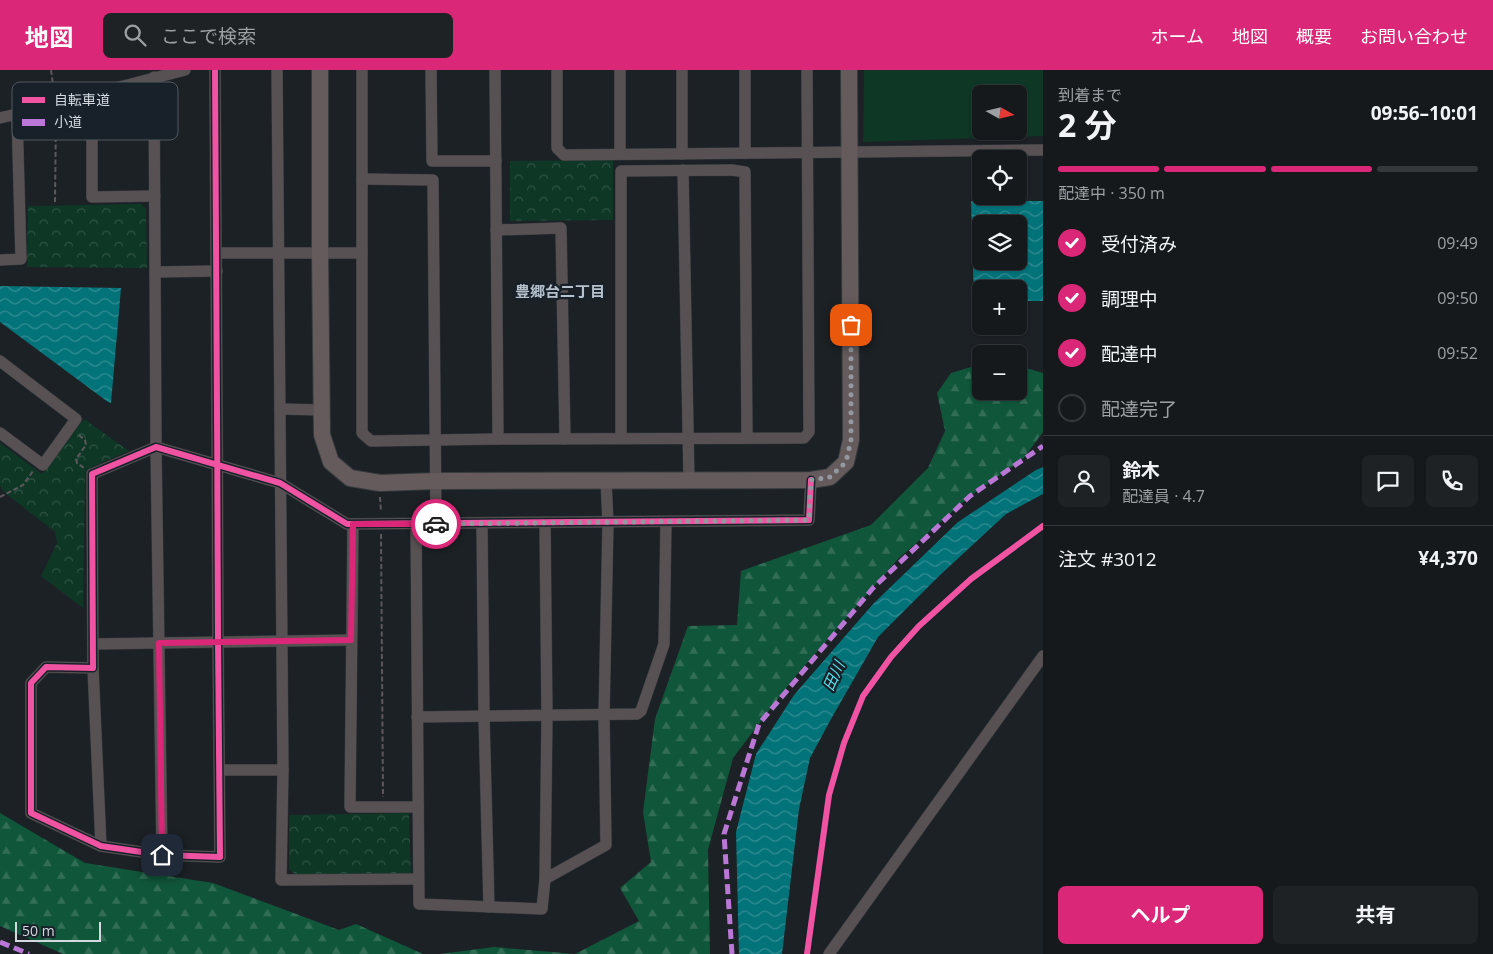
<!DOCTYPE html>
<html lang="ja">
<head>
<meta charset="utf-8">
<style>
  :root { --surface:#15191c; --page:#1e2225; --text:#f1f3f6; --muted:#9da0a3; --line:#34383b; --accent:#db2777 }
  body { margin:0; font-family:"Open Sans","Noto Sans JP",sans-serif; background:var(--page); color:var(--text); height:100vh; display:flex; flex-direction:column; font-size:19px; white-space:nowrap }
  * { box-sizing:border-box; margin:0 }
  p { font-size:16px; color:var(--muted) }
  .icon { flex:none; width:28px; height:28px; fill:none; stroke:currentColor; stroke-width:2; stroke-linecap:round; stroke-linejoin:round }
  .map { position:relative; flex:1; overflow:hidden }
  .drawer { display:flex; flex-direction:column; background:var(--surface); width:450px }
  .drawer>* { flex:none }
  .needle { width:32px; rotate:98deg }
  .controls { position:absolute; left:972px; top:15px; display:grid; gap:10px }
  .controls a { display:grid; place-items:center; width:55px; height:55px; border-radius:8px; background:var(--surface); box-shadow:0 1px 4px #0004,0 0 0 1px var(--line); font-size:25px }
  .scale { position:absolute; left:15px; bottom:12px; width:86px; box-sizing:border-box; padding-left:5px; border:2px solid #d3d9df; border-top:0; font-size:14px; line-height:18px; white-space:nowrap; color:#d3d9df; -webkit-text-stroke:4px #182129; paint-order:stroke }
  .pin { position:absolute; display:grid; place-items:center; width:42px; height:42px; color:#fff; margin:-21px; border-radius:10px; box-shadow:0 2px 8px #0006 }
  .courier { position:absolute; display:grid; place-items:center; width:50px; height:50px; margin:-25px; border:4px solid #db2777; border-radius:50%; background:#fff; color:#222; box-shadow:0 1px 6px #0007 }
  .head em { font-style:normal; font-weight:700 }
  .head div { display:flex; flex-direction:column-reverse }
  .head { display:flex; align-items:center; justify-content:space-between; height:85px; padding:0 15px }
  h1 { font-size:32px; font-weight:700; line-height:38px }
  .bar { display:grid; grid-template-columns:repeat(4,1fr); gap:8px 5px; align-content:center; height:60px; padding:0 15px }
  .bar i { height:6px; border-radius:4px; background:var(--line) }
  .bar .on { background:var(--accent) }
  .bar p { grid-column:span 4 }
  .line { display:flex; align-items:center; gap:12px; padding:0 15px; border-top:1px solid var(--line) }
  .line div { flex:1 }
  .round { display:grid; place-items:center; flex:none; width:52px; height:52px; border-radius:8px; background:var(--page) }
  ol { padding:0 15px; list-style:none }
  li { display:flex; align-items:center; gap:15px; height:55px }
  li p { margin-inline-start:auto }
  li .icon { padding:5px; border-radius:50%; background:var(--accent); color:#fff; stroke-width:4 }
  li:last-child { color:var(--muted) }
  li i { width:28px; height:28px; border:2px solid var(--line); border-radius:50% }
  .cta { display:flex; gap:10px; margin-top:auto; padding:10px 15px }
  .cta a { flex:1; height:58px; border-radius:8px; background:var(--accent); color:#fff; font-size:20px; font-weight:700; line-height:58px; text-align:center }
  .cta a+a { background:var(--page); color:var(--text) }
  header { display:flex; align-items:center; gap:30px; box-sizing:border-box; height:70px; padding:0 25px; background:var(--accent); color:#fff }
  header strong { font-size:24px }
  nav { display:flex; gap:28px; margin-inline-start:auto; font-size:18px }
  .search { width:350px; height:45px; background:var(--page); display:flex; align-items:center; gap:12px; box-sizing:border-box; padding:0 18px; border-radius:8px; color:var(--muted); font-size:19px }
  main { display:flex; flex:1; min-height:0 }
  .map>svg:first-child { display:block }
  .grass { fill:#0e3726; fill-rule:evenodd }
  .forest { fill:url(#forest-firs) }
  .park { fill:url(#park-crowns) }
  .water { fill:url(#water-waves); fill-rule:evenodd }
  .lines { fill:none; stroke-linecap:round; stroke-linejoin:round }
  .street-casing { stroke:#363b3e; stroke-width:12 }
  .secondary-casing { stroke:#363b3e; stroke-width:18 }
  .path { stroke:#5c585b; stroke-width:2; stroke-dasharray:5 2.5; stroke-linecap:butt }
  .street { stroke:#585153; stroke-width:11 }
  .secondary { stroke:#655b5d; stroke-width:16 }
  .quiet { stroke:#ba77d6; stroke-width:5; stroke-dasharray:10 5; stroke-linecap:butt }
  .cycleway-casing { stroke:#182129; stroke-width:9 }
  .cycleway { stroke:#f153a3; stroke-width:6 }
  .done { stroke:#93999e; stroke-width:5; stroke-dasharray:0 9 }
  .route { stroke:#db2777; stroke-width:6 }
  .labels { text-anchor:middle; stroke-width:4.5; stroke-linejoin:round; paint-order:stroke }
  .neighbourhood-label { font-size:15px; font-weight:bold; fill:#b5c1cc; stroke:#182129 }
  .water-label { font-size:15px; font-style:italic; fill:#55e4ee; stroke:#182129 }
  .key { fill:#182129; stroke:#505860; stroke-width:1 }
  .key-label { font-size:14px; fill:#d3d9df }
</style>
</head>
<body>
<header>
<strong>地図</strong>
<div class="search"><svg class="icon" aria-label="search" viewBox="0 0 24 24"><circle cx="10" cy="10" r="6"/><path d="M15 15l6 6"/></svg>ここで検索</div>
<nav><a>ホーム</a><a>地図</a><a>概要</a><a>お問い合わせ</a></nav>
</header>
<main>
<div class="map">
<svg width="1043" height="884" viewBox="0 0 1043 884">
  <defs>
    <pattern id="forest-firs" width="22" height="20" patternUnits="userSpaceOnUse" patternTransform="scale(1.25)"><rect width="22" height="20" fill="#10563a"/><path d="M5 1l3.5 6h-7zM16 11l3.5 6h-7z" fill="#326e56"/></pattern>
    <pattern id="park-crowns" width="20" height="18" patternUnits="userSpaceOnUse" patternTransform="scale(1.25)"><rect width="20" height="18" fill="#0e3726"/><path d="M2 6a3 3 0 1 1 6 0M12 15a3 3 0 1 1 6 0" fill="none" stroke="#305345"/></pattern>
    <pattern id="water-waves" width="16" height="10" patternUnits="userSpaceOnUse" patternTransform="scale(1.25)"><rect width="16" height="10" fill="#03737a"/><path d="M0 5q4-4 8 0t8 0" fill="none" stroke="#338d93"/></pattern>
  </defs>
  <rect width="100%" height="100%" fill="#1c2125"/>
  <path class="grass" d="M864 0H1043V66L863 72ZM981 24H1019V61H981Z"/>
  <g class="forest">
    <polygon points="981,294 981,321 1019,321 1019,296 1043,303 1043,362 1023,389 970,426 898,489 793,609 733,688 708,780 710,884 440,884 494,877 575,884 639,851 620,818 651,792 643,742 655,649 688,556 737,555 741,501 871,455 928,398 945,361 937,323 951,303"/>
    <polygon points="0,743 85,793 213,813 339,860 356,854 423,884 63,884 0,856"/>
  </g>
  <g class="park">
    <polygon points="613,90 613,150 510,151 510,91"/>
    <polygon points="141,134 146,139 147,198 27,197 28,136"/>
    <polygon points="84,349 129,381 91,397 85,402 83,538 41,506 57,473 55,462 4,422 0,416 0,373 42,404"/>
    <polygon points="409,743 411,804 296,805 289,799 289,745"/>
  </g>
  <g class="water">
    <path d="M971 131H1043V231H1019V219H981V231H974ZM981 154H1019V191H981Z"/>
    <polygon points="0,216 121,218 111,333 108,332 0,252"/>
    <polygon points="1043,397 1043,424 1006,444 939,506 878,567 831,649 810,688 799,739 782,884 739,884 736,762 756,684 794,625 873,534 958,452 1036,400"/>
  </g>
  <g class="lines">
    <defs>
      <g id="street">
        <path d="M215 0C217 190 217 380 218 570 218 642 220 715 220 787L162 785 101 776 31 743V613L46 597 93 598 92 404 156 377 280 413 347 454 809 450 811 410"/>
        <polyline points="277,0 283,700 281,810 418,809"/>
        <polyline points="362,0 362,363 371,371 498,369 804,368 809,362 807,0"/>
        <polyline points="431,0 432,91 496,91"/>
        <polyline points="495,0 498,369"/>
        <polyline points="557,0 557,78 564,85 1043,80"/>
        <polyline points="682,0 682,84"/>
        <polyline points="745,0 745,83"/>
        <polyline points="154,7 156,377 162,785"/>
        <polyline points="92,24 92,127 155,126"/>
        <polyline points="17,44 185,0"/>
        <polyline points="0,48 17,44 21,189 0,190"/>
        <polyline points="620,84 620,0"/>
        <polyline points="683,100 689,410"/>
        <polyline points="362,109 433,110 436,454"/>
        <polyline points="496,160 561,158 565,369"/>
        <polyline points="217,183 362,183"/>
        <polyline points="155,202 217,201"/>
        <polyline points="0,291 76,349 43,395 0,363"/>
        <polyline points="280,339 322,340"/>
        <polyline points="621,368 621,101 732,100 745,102 747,368"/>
        <polyline points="353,454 350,737 418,737"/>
        <polyline points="416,454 419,834 542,839 545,809 606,775 604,645 608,453 606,410"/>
        <polyline points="482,454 484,646 489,837"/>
        <polyline points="93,574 351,570"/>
        <polyline points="93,598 101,776"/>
        <polyline points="417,647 637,644 641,641 664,574 666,452"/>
        <polyline points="220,700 283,700"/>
        <polyline points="545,809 547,646 545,453"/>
        <polyline points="829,884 1043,586"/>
      </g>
      <polyline id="secondary" points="320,0 320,183 322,365 331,392 350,408 380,413 436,411 811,410 830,407 846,392 851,370 849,0"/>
    </defs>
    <use href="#street" class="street-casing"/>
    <use href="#secondary" class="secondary-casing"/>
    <g class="path">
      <polyline points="51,0 54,22"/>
      <polyline points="55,132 56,45"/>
      <polyline points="79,365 85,370 86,375 76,389 77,393 84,398"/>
      <polyline points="0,427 23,415 33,401"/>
      <polyline points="380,427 381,442"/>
      <polyline points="381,464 383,727"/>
    </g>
    <use href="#street" class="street"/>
    <use href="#secondary" class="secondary"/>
    <g class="quiet">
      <polyline points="0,872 29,884"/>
      <polyline points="732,884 724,764 759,654 873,518 970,426 1043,376"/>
    </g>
    <defs>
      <g id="cycleway">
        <path d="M215 0C217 190 217 380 218 570 218 642 220 715 220 787L162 785 101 776 31 743V613L46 597 93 598 92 404 156 377 280 413 347 454 809 450 811 410"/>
        <polyline points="807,884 829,725 844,673 863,626 891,587 919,556 971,509 1043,456"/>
      </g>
    </defs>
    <use href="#cycleway" class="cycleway-casing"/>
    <use href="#cycleway" class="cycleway"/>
  </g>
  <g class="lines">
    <polyline class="done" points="436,454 809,450 811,410 830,407 846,392 851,370 851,255"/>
    <polyline class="route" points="162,785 159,573 351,570 353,454 436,454"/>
  </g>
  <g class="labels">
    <g class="neighbourhood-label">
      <text x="560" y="227">豊郷台二丁目</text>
    </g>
    <g class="water-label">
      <text transform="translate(834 606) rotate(-65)" y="5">田川</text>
    </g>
  </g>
  <rect x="12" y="12" width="166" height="58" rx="8" class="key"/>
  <rect x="22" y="27" width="23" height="6" fill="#f153a3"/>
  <rect x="22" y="49" width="23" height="7" fill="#ba77d6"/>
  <g class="key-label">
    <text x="54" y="35">自転車道</text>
    <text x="54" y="57">小道</text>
  </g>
</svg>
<div class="controls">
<a><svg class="needle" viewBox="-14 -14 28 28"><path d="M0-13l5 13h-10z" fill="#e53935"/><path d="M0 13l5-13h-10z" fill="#9da0a3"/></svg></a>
<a><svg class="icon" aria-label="locate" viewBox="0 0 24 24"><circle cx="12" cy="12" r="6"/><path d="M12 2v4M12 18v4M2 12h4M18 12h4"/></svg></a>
<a><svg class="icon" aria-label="layers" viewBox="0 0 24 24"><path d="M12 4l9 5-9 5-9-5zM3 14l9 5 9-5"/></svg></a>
<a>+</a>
<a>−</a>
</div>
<div class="scale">50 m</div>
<div class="pin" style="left:851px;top:255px;background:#ea580c"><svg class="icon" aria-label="bag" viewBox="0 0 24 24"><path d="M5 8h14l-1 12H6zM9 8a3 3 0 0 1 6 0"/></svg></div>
<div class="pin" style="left:162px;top:785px;background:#1f2937"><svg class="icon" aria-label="home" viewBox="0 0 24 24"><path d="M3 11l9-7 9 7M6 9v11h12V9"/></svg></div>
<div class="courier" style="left:436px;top:454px"><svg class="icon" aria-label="car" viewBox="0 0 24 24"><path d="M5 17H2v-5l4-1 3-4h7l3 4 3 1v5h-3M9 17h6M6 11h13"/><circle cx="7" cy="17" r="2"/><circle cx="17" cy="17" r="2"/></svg></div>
</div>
<section class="drawer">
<div class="head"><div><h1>2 分</h1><p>到着まで</p></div><em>09:56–10:01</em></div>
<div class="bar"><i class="on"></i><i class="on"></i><i class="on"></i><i></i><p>配達中 · 350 m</p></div>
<ol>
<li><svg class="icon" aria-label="check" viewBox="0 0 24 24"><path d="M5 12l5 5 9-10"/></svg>受付済み<p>09:49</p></li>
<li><svg class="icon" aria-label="check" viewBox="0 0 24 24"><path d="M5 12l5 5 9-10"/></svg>調理中<p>09:50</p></li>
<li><svg class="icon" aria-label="check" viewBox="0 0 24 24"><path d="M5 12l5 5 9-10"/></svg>配達中<p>09:52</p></li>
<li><i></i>配達完了</li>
</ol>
<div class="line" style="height:90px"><a class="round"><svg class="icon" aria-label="person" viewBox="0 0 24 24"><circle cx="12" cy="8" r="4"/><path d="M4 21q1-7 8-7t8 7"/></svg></a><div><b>鈴木</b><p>配達員 · 4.7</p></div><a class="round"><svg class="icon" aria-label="chat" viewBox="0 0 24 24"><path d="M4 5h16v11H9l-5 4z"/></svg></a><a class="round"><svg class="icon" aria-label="phone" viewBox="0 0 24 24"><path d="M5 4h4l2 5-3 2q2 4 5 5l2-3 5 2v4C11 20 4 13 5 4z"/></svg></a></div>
<div class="line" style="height:65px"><div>注文 #3012</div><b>¥4,370</b></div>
<div class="cta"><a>ヘルプ</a><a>共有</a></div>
</section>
</main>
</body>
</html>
